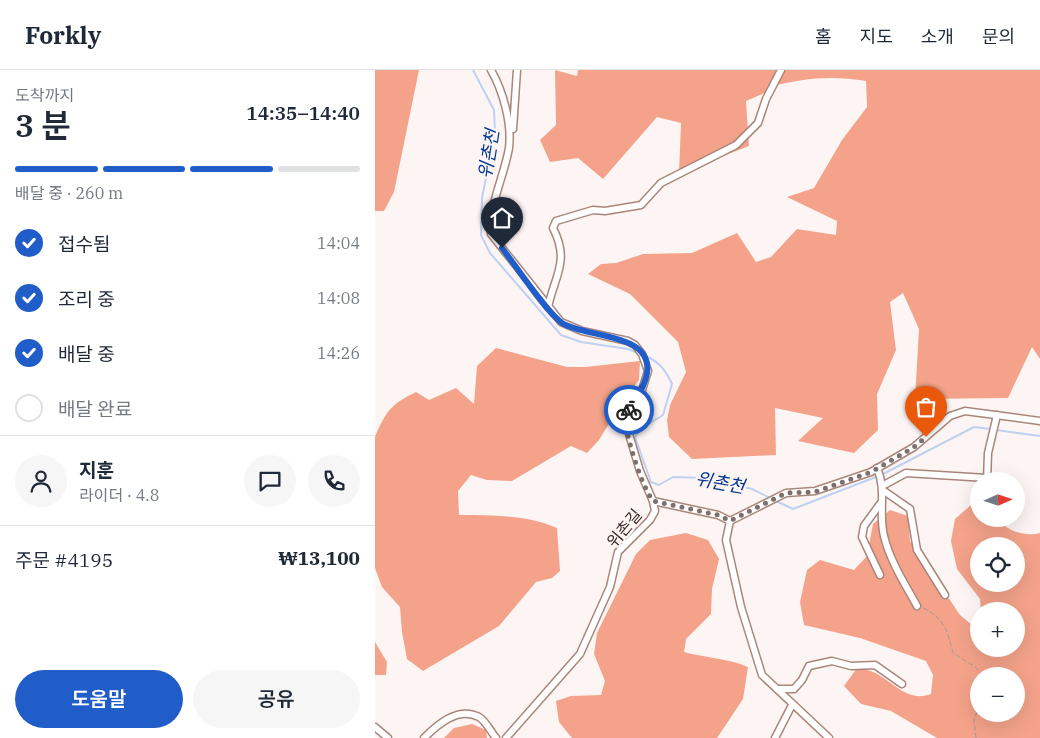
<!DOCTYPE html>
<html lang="ko">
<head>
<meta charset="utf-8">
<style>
  :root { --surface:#fff; --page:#f6f6f7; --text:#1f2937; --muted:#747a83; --line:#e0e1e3; --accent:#215dc9 }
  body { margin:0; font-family:"IBM Plex Serif","Noto Sans KR",serif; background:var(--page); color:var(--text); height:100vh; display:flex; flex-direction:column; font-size:19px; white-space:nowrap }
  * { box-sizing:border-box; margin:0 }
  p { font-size:16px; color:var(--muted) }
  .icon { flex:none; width:28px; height:28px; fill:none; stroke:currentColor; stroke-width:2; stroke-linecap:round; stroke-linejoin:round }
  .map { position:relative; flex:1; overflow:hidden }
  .drawer { display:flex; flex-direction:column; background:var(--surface); width:375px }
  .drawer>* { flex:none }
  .needle { width:32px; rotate:87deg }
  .controls { position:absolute; left:595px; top:402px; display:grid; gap:10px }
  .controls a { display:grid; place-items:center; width:55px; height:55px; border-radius:50%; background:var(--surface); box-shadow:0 5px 20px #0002; font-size:25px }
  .pin { position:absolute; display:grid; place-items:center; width:42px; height:42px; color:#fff; margin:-51px -21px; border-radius:50% 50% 50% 0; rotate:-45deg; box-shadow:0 0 5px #0007 }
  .pin .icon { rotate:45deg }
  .courier { position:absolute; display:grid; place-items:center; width:50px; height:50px; margin:-25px; border:4px solid #215dc9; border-radius:50%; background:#fff; color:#222; box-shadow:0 1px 6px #0007 }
  .summary em { font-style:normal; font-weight:600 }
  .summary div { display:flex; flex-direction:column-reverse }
  .summary { display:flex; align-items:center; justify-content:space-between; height:85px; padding:0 15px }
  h1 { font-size:32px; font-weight:600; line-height:38px }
  .bar { display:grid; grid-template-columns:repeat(4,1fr); gap:8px 5px; align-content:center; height:60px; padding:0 15px }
  .bar i { height:6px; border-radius:4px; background:var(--line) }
  .bar .selected { background:var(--accent) }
  .bar p { grid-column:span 4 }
  .line { display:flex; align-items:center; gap:12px; padding:0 15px; border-top:1px solid var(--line) }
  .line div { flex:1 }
  .round { display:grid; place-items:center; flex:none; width:52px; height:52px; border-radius:26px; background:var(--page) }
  ol { padding:0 15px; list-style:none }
  li { display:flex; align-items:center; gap:15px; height:55px }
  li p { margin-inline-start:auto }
  li .icon { padding:5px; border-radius:50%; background:var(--accent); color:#fff; stroke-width:4 }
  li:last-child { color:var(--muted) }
  li i { width:28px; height:28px; border:2px solid var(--line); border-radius:50% }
  .action { display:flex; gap:10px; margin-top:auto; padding:10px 15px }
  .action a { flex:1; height:58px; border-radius:30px; background:var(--accent); color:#fff; font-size:20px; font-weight:600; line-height:58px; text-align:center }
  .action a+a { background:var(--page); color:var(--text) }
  header { display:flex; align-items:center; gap:30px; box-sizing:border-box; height:70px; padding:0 25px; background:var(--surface); border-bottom:1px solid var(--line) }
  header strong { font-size:24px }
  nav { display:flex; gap:28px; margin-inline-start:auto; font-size:18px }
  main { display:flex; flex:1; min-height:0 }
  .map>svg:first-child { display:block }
  .forest { fill:#f4a38a; fill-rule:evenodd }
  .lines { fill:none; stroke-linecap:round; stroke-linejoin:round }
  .stream { stroke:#bed1f3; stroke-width:2 }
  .minor-casing { stroke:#a9867b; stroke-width:9 }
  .path { stroke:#a49996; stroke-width:1; stroke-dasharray:5 2.5; stroke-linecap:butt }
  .minor { stroke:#fff; stroke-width:6 }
  .done { stroke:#7c706c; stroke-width:5; stroke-dasharray:0 9 }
  .route { stroke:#215dc9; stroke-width:6 }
  .labels { text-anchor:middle; stroke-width:5; stroke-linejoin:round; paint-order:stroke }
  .street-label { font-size:16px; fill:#372824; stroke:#fdf5f3 }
  .water-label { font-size:18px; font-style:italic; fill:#013691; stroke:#fdf5f3 }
</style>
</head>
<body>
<header>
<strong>Forkly</strong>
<nav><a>홈</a><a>지도</a><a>소개</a><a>문의</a></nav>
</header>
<main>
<section class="drawer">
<div class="summary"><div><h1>3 분</h1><p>도착까지</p></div><em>14:35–14:40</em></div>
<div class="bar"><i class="selected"></i><i class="selected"></i><i class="selected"></i><i></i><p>배달 중 · 260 m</p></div>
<ol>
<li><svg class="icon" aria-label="check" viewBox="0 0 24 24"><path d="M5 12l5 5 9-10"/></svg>접수됨<p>14:04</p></li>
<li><svg class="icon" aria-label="check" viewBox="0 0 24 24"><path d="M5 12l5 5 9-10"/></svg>조리 중<p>14:08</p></li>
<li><svg class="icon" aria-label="check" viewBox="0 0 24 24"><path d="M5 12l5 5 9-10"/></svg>배달 중<p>14:26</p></li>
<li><i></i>배달 완료</li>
</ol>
<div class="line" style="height:90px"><a class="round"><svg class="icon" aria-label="person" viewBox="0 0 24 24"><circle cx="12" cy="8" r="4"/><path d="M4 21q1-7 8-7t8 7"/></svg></a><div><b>지훈</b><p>라이더 · 4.8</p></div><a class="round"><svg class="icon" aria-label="chat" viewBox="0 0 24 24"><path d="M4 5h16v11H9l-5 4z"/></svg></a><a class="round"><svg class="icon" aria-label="phone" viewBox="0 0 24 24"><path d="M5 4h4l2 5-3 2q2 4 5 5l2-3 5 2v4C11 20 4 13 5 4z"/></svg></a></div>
<div class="line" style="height:65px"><div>주문 #4195</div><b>₩13,100</b></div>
<div class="action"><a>도움말</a><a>공유</a></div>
</section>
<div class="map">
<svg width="665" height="668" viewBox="0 0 665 668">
  <rect width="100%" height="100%" fill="#fdf5f3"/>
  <g class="forest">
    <polygon points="0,0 44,0 19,122 9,141 0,141"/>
    <path d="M180 0 202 6 203 0H665V289L657 277 633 328 540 329 544 259 528 223 515 232 521 280 502 324 503 360 479 383 423 371 448 348 400 338 401 385 317 389 294 367 292 350 295 335 311 302 303 272 255 224 213 204 226 194 241 193 268 184 317 183 362 163 381 192 396 187 422 159 461 165 462 151 412 127 439 118 467 70 492 37 491 11C457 5 427 8 394 17L392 22 371 31 374 76 304 103 306 53 282 47 228 109 203 88 175 92 165 70 181 55Z"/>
    <path d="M121 278 192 297H211L265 291 264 310 246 334 224 370 212 383 196 376 137 411 112 410 96 405 83 421 84 445C116 445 152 445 182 458L185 501 177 508 161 512 124 556 48 601 32 589 27 562 25 537 7 517 0 498V367C11 341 16 334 41 322L54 330 81 318 99 334 102 296Z"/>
    <path d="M596 435 604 437V449H623C632 461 650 467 665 463V668H562L516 641 486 634 469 616 482 598C514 600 526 635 556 624L558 605 551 591 485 568 429 555 425 532 432 500 445 490 479 500 492 486 498 454 515 440 533 446 535 471 585 545 597 555 604 552V579H641V541H606L605 529 582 499 576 471 580 449ZM604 476H641V514H604ZM604 606H641V644H604Z"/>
    <path d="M311 463 333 470 344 489 337 519 336 544 311 569 309 582C330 588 353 588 373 597L368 629 342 668H197L184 652 181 631 196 626 226 625 230 611 219 584 222 563 261 484 275 470Z"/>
    <polygon points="0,572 12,592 11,605 0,605"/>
    <polygon points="97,654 111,660 112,668 69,668 79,658"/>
  </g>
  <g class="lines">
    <g class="stream">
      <polyline points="98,0 119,40 120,63 107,128 106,165 115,183 186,265 206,272 253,279 263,283"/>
      <path d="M270 286C284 291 291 301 297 314L288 345 267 358 260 367 276 412 284 415 298 407 327 408 355 417 364 416 377 419 397 429"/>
      <polyline points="621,360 665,366"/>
      <polyline points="401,431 418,439 506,405 599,357 616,359"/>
    </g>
    <defs>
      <g id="minor">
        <path d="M116 0C128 21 137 53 134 78 129 107 114 134 116 164L186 252 207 261 253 271 260 275 267 284 273 301 267 320 254 339 251 354 265 401 278 431 280 441 275 450 243 482 235 517 205 584 131 668"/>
        <polyline points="138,59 142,0"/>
        <path d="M173 237C180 205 195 191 178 158L181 151 218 140 230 141 266 135 286 113 361 75 383 53 391 29 406 0"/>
        <path d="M502 398C512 421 503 442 509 466 515 491 530 514 542 536"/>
        <polyline points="612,410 613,383 622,345"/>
        <polyline points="507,416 531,403 612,408"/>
        <polyline points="509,421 535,439 542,480 570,525"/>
        <polyline points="278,431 343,445 355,451 411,423 440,421 496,402 539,377 575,346 590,341 665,351"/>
        <polyline points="355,451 351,470 366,537 387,605 454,668"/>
        <polyline points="505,505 487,467 489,456 505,434"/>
        <polyline points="402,619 419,619 427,610 434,596 457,591 476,596 500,595 527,614"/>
        <polyline points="0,657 13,668"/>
        <path d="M49 668C62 655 83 636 104 647 110 650 116 662 121 668"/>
        <polyline points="400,668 417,635"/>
      </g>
    </defs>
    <use href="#minor" class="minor-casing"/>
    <g class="path">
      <path d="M548 538C569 547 573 562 578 583L599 596 609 606"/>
      <polyline points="601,668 599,650 604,636"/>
    </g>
    <use href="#minor" class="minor"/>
  </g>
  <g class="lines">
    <path class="done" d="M254 340C253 345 251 351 251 356 254 375 267 416 278 431L343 445 355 451 411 423 440 422 496 402 538 378 551 367"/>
    <path class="route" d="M127 178C141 196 171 242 187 253 210 268 278 262 272 303 270 318 260 327 254 340"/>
  </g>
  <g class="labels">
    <g class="street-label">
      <text transform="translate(249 458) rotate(-50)" y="6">위촌길</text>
    </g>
    <g class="water-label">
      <text transform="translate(114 84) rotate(-81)" y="6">위촌천</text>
      <text transform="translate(345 413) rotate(10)" y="6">위촌천</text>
    </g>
  </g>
</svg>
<div class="controls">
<a><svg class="needle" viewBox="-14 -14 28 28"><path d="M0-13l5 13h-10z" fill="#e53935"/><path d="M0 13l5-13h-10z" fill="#747a83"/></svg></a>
<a><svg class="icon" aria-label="locate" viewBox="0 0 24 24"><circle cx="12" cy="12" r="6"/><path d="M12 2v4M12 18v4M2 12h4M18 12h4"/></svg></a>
<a>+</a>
<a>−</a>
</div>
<div class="pin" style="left:551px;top:367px;background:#ea580c"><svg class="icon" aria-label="bag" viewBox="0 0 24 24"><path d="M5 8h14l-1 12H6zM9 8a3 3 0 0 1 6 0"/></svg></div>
<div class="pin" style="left:127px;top:178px;background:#1f2937"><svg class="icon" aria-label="home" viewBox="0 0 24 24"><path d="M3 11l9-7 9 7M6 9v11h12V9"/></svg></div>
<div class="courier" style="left:254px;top:340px"><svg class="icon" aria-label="bike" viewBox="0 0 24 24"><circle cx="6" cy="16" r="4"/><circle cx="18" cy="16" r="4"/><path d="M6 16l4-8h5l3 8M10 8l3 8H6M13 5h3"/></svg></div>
</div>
</main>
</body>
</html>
